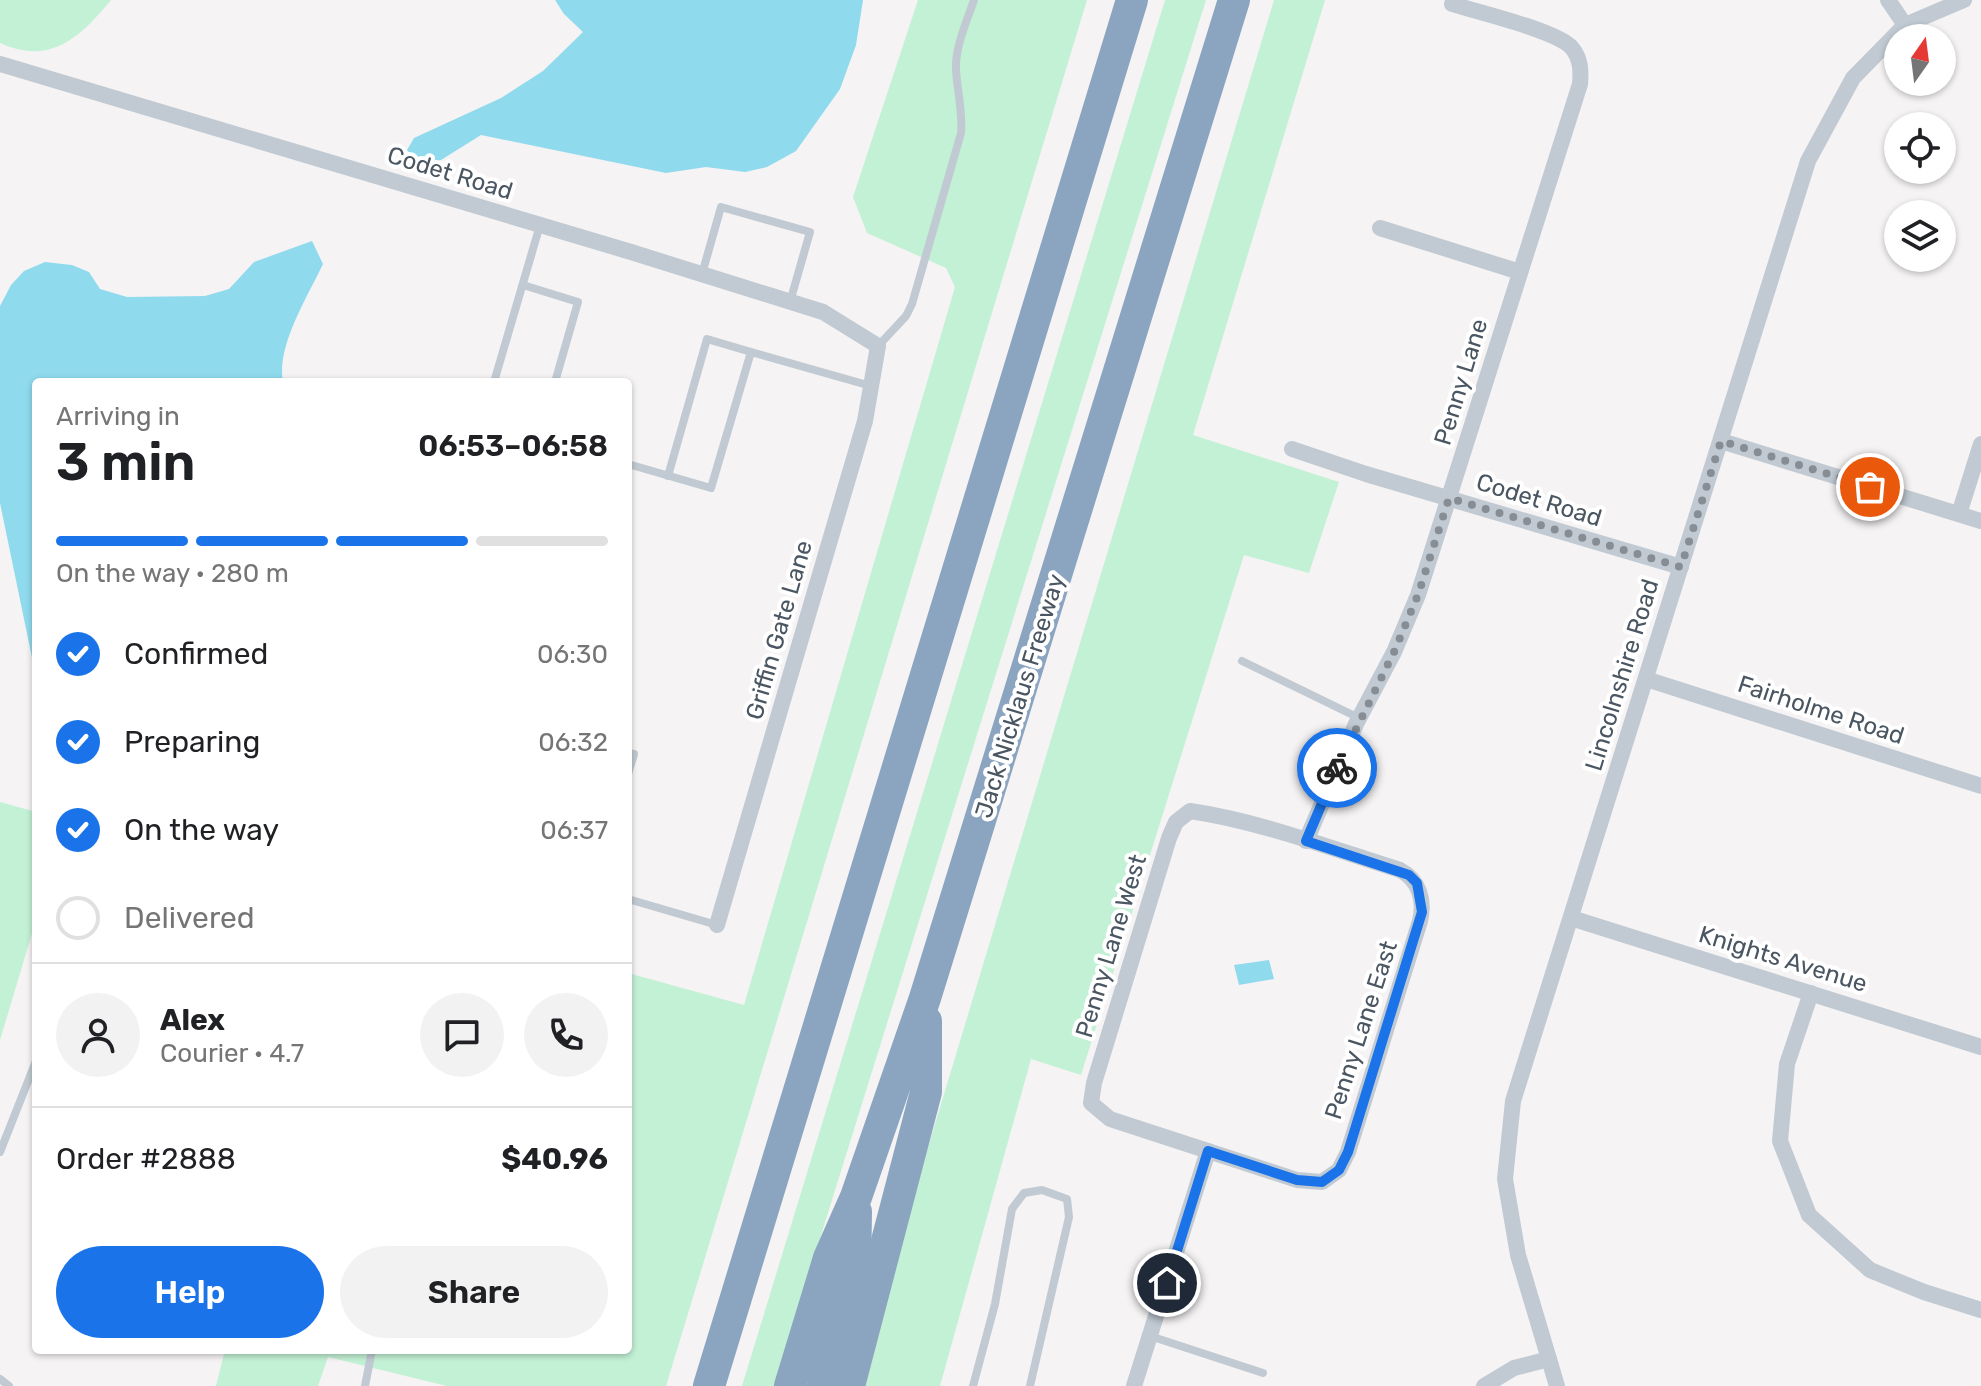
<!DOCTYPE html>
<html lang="en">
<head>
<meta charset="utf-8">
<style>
  :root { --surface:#fff; --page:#f2f2f2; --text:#202124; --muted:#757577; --line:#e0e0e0; --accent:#1a73e8 }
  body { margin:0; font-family:Rubik,sans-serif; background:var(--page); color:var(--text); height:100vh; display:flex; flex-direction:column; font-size:30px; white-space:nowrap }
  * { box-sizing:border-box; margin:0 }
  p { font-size:26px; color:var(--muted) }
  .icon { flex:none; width:44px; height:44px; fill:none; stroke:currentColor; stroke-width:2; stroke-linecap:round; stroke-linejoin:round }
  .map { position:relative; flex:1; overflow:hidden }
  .sheet { position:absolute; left:32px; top:378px; width:600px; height:976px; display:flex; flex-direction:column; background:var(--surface); border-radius:8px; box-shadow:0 2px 6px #0004 }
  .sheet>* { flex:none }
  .needle { width:52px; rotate:14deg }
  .fabs { position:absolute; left:1884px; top:24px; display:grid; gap:16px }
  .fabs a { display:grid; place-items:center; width:72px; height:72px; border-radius:50%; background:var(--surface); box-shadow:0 2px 6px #0004; font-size:40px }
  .pin { position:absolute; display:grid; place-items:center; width:68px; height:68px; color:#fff; margin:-34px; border:4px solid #fff; border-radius:50%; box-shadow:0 2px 8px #0007 }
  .courier { position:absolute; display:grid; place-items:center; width:80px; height:80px; margin:-40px; border:6px solid #1a73e8; border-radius:50%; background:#fff; color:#222; box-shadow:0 2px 10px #0007 }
  .headline em { font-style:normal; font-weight:600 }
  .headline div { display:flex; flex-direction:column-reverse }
  .headline { display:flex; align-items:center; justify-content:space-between; height:136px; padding:0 24px }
  h1 { font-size:52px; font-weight:600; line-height:60px }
  .bar { display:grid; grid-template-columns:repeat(4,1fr); gap:12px 8px; align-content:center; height:96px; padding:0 24px }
  .bar i { height:10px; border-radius:6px; background:var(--line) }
  .bar .active { background:var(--accent) }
  .bar p { grid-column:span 4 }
  .line { display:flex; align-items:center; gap:20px; padding:0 24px; border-top:2px solid var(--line) }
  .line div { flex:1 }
  .round { display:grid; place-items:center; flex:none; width:84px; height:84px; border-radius:42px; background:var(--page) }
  ol { padding:0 24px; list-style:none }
  li { display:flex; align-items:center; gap:24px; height:88px }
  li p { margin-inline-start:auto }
  li .icon { padding:8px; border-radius:50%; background:var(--accent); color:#fff; stroke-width:4 }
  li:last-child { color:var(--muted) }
  li i { width:44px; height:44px; border:4px solid var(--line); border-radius:50% }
  .cta { display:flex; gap:16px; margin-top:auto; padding:16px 24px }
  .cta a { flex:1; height:92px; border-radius:48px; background:var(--accent); color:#fff; font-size:32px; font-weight:600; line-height:92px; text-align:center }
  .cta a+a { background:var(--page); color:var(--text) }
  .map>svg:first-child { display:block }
  .green { fill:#c3f1d5 }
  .water { fill:#90daee }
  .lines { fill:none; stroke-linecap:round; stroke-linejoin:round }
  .lane { stroke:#c1cad2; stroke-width:8 }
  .street { stroke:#c1cad2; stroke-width:16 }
  .highway { stroke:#8ba5c1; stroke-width:32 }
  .done { stroke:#868d94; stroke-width:8; stroke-dasharray:0 14.4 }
  .route { stroke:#1a73e8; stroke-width:10 }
  .labels { text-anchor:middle; stroke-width:8; stroke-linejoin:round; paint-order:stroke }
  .street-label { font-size:24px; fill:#4a5661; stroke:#fff }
</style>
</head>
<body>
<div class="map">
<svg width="1981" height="1386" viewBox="0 0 1981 1386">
  <rect width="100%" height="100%" fill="#f5f3f3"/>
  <g class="green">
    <path d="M0 0H111C80 37 51 66 0 43Z"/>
    <polygon points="918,0 1087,0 666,1386 447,1386 328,1357 318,1386 216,1386 225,1350 628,1350 628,973 744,1005 955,287 946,268 867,233 853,197"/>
    <polygon points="1165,0 1206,0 774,1386 742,1386"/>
    <polygon points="1274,0 1325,0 1193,435 1339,482 1309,573 1244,555 1081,1075 1031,1059 940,1386 856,1386"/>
    <polygon points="0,802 36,812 36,920 0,1040"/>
  </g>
  <g class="water">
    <polygon points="555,0 863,0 856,45 840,89 796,151 767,167 745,172 706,167 666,173 481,135 441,160 420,167 407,150 414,138 501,98 543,71 583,32 564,14"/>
    <path d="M312 241 323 264C308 296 276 346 283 382H36V677L0 503V306L11 285 24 271 45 262 72 265 89 272 100 289 127 297 205 296 229 289 254 262Z"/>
    <polygon points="1269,960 1274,979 1239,985 1234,965"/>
  </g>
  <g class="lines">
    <g class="lane">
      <polyline points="702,274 721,207 810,232 790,302"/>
      <polyline points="523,285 578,302 555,382"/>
      <path d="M878 346 906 316 912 304 961 133C963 111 957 91 956 69 955 47 967 21 974 0"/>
      <polyline points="494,382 540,225"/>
      <polyline points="628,464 711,488 751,352 871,386"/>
      <polyline points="668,476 707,339 751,352"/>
      <polyline points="1242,661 1359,718"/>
      <polyline points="628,753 634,754 628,774"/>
      <polyline points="628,899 717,925"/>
      <polyline points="0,1152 36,1061"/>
      <polyline points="1150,1336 1263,1373"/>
      <polyline points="0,1379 9,1386"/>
      <polyline points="365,1386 372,1350"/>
      <polyline points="973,1386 995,1304 1012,1209 1024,1193 1042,1190 1067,1199 1069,1217 1030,1386"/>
    </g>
    <g class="street">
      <polyline points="1888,0 1905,25"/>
      <polyline points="0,64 631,252 823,312 878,346 865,421 717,925"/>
      <polyline points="1380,228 1520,272"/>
      <polyline points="1721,441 1981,521"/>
      <polyline points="1292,449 1366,474 1681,567"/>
      <polyline points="1959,514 1981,444"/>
      <polyline points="1646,679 1981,786"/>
      <path d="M1190 811C1259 821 1333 849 1400 870 1419 880 1425 900 1420 921L1348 1152 1339 1170 1322 1182 1297 1180 1110 1119 1091 1103 1094 1083 1169 838 1176 822Z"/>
      <path d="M1306 841 1356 724 1394 652 1418 595 1580 84C1581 71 1581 59 1572 48 1558 31 1477 12 1452 4"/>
      <polyline points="1571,918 1981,1047"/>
      <polyline points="1811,993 1787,1064 1780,1141 1809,1215 1870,1270 1924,1292 1981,1310"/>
      <polyline points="1134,1386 1208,1151"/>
      <polyline points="1484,1386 1514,1368 1549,1359"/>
      <polyline points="1557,1386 1518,1255 1505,1179 1513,1101 1808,161 1853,78 1905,25 1964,0"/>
    </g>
    <g class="highway">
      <polyline points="709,1386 1132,0"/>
      <polyline points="790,1386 829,1258 856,1197 925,998 1234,0"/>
      <polyline points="823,1386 855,1274 856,1212"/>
      <polyline points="849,1386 926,1092 926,1021"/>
    </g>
  </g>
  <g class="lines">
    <polyline class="done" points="1337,768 1394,652 1418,595 1449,498 1681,567 1721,441 1870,487"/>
    <polyline class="route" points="1167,1283 1208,1151 1297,1180 1322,1182 1339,1170 1348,1152 1422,912 1417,883 1409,875 1306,841 1337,768"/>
  </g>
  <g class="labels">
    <g class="street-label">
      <text transform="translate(450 173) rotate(17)" y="8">Codet Road</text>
      <text transform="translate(1461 382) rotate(-73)" y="8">Penny Lane</text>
      <text transform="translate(1539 500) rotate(17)" y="8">Codet Road</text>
      <text transform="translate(779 630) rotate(-74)" y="8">Griffin Gate Lane</text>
      <text transform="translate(1622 675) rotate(-73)" y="8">Lincolnshire Road</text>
      <text transform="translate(1020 696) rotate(-73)" y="8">Jack Nicklaus Freeway</text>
      <text transform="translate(1821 710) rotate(18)" y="8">Fairholme Road</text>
      <text transform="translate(1111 946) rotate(-73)" y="8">Penny Lane West</text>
      <text transform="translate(1783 959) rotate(17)" y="8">Knights Avenue</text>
      <text transform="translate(1361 1030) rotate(-72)" y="8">Penny Lane East</text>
    </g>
  </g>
</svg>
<div class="fabs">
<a><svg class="needle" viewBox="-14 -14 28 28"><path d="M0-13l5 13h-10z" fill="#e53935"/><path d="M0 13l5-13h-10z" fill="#757577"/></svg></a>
<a><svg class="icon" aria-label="locate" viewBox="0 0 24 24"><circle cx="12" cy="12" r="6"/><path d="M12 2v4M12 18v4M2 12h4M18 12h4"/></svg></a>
<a><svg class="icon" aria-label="layers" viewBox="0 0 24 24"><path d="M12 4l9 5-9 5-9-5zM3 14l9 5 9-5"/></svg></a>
</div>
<div class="pin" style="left:1870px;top:487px;background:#ea580c"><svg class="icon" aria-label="bag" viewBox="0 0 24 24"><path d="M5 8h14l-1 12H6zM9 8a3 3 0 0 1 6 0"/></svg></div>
<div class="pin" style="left:1167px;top:1283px;background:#1f2937"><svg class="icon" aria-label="home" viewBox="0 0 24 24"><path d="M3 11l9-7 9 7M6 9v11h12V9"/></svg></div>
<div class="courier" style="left:1337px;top:768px"><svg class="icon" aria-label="bike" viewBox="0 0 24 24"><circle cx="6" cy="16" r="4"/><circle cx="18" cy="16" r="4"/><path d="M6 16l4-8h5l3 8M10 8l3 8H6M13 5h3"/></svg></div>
<section class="sheet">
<div class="headline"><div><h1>3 min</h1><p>Arriving in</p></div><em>06:53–06:58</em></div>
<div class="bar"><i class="active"></i><i class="active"></i><i class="active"></i><i></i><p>On the way · 280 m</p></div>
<ol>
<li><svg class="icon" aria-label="check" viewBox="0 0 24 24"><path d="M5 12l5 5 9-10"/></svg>Confirmed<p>06:30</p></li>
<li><svg class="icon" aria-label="check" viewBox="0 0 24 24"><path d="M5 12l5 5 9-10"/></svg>Preparing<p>06:32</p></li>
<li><svg class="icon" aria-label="check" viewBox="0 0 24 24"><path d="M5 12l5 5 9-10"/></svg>On the way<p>06:37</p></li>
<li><i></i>Delivered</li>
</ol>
<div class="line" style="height:144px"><a class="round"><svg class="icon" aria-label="person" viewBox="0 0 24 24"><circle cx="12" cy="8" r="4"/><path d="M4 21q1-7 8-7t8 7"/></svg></a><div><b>Alex</b><p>Courier · 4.7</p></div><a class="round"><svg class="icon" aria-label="chat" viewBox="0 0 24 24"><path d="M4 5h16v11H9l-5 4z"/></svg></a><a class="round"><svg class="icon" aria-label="phone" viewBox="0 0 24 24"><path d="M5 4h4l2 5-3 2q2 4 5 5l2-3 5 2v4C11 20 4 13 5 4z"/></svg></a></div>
<div class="line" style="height:104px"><div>Order #2888</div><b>$40.96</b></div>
<div class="cta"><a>Help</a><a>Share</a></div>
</section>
</div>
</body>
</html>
